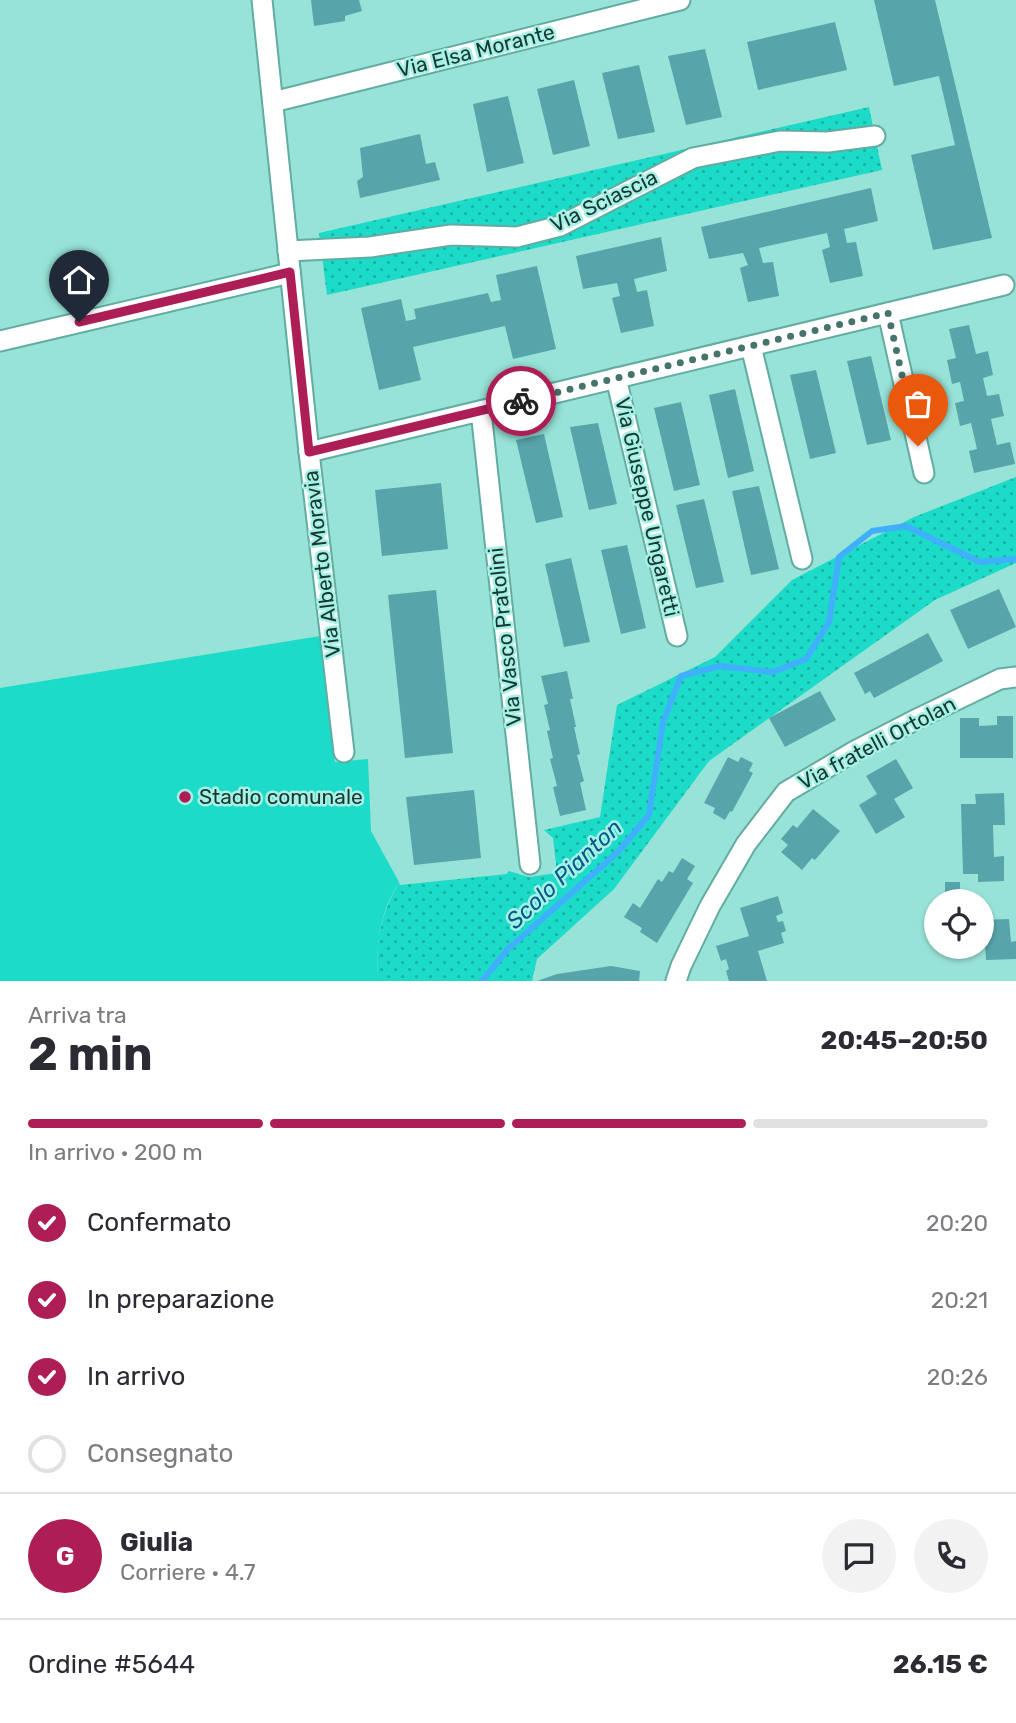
<!DOCTYPE html>
<html lang="it">
<head>
<meta charset="utf-8">
<style>
  :root { --surface:#fff; --page:#f2f2f3; --text:#2b2b33; --muted:#7c7c81; --line:#e1e1e2; --accent:#ad1e57 }
  body { margin:0; font-family:Rubik,sans-serif; background:var(--page); color:var(--text); height:100vh; display:flex; flex-direction:column; font-size:26px; white-space:nowrap }
  * { box-sizing:border-box; margin:0 }
  p { font-size:23px; color:var(--muted) }
  .icon { flex:none; width:38px; height:38px; fill:none; stroke:currentColor; stroke-width:2; stroke-linecap:round; stroke-linejoin:round }
  .map { position:relative; height:981px; overflow:hidden }
  .drawer { display:flex; flex-direction:column; background:var(--surface); flex:1 }
  .drawer>* { flex:none }
  .buttons { position:absolute; left:924px; top:889px; display:grid; gap:14px }
  .buttons a { display:grid; place-items:center; width:70px; height:70px; border-radius:50%; background:var(--surface); box-shadow:0 2px 5px #0004; font-size:35px }
  .pin { position:absolute; display:grid; place-items:center; width:60px; height:60px; color:#fff; margin:-72px -30px; border-radius:50% 50% 50% 0; rotate:-45deg; box-shadow:0 0 7px #0007 }
  .pin .icon { rotate:45deg }
  .courier { position:absolute; display:grid; place-items:center; width:70px; height:70px; margin:-35px; border:5px solid #ad1e57; border-radius:50%; background:#fff; color:#222; box-shadow:0 2px 9px #0007 }
  .headline em { font-style:normal; font-weight:700 }
  .headline div { display:flex; flex-direction:column-reverse }
  .headline { display:flex; align-items:center; justify-content:space-between; height:119px; padding:0 28px }
  h1 { font-size:46px; font-weight:700; line-height:52px }
  .bar { display:grid; grid-template-columns:repeat(4,1fr); gap:10px 7px; align-content:center; height:84px; padding:0 28px }
  .bar i { height:9px; border-radius:5px; background:var(--line) }
  .bar .active { background:var(--accent) }
  .bar p { grid-column:span 4 }
  .line { display:flex; align-items:center; gap:18px; padding:0 28px; border-top:2px solid var(--line) }
  .line div { flex:1 }
  .round { display:grid; place-items:center; flex:none; width:74px; height:74px; border-radius:37px; background:var(--page) }
  ol { padding:0 28px; list-style:none }
  li { display:flex; align-items:center; gap:21px; height:77px }
  li p { margin-inline-start:auto }
  li .icon { padding:7px; border-radius:50%; background:var(--accent); color:#fff; stroke-width:4 }
  li:last-child { color:var(--muted) }
  li i { width:38px; height:38px; border:4px solid var(--line); border-radius:50% }
  .map>svg:first-child { display:block }
  .park { fill:url(#park-dots) }
  .garden { fill:#1cdbc8 }
  .lines { fill:none; stroke-linecap:round; stroke-linejoin:round }
  .stream { stroke:#40affd; stroke-width:6 }
  .building { fill:#58a4ab }
  .minor-casing { stroke:#62aca1; stroke-width:23 }
  .minor { stroke:#fff; stroke-width:19 }
  .done { stroke:#45746d; stroke-width:7; stroke-dasharray:0 12.6 }
  .route { stroke:#ad1e57; stroke-width:9 }
  .poi-dot { fill:#ad1e57; stroke:#a5f1e5; stroke-width:2.5 }
  .labels { text-anchor:middle; stroke-width:5; stroke-linejoin:round; paint-order:stroke }
  .street-label { font-size:21px; fill:#193833; stroke:#a5f1e5 }
  .poi-label { font-size:21px; fill:#193833; stroke:#a5f1e5; text-anchor:start }
  .water-label { font-size:23px; font-style:italic; fill:#055a8c; stroke:#a5f1e5 }
</style>
</head>
<body>
<div class="map">
<svg width="1016" height="981" viewBox="0 0 1016 981">
  <defs>
    <pattern id="park-dots" width="8" height="8" patternUnits="userSpaceOnUse" patternTransform="scale(1.75)"><rect width="8" height="8" fill="#1cdbc8"/><path d="M2 2h.1M6 6h.1" fill="none" stroke="#18b3a3" stroke-width="1.8" stroke-linecap="round"/></pattern>
  </defs>
  <rect width="100%" height="100%" fill="#98e3d8"/>
  <g class="park">
    <polygon points="869,107 882,170 327,295 319,233"/>
    <path d="M1016 477V563L935 600 709 761 614 889 537 959 532 981H378C376 940 379 919 399 882L400 885 507 874 509 871 529 877 557 873 553 838 544 830 600 817 617 705 715 657 792 580 914 517Z"/>
  </g>
  <path class="garden" d="M320 636 335 762 368 759 371 831 399 882C379 915 376 943 378 981H0V688Z"/>
  <g class="lines">
    <polyline class="stream" points="482,981 508,949 618,852 649,815 663,722 681,676 720,666 773,672 806,659 829,622 839,557 872,531 906,526 980,562 1016,559"/>
  </g>
  <g class="building">
    <polygon points="311,0 359,0 362,11 345,16 345,21 314,26"/>
    <polygon points="874,0 935,0 992,238 933,250 911,155 955,145 939,76 894,86"/>
    <polygon points="835,22 847,70 758,90 747,42"/>
    <polygon points="705,49 722,117 686,125 668,56"/>
    <polygon points="639,65 655,132 618,139 602,73"/>
    <polygon points="574,80 590,146 553,155 537,89"/>
    <polygon points="508,96 524,163 487,172 473,104"/>
    <polygon points="420,134 426,164 435,162 440,180 360,198 357,181 363,177 360,148"/>
    <polygon points="871,188 878,221 844,229 847,243 856,242 863,276 830,283 822,250 830,247 827,233 759,248 763,263 773,262 779,296 748,302 740,268 748,265 743,253 709,259 701,227"/>
    <polygon points="661,237 667,271 634,279 637,292 647,290 654,326 621,333 612,298 620,296 617,283 583,289 576,256"/>
    <polygon points="537,266 556,349 513,359 505,326 413,347 421,380 379,390 361,308 401,299 406,321 416,319 414,309 488,293 491,302 501,300 496,275"/>
    <polygon points="969,325 976,354 988,351 993,375 983,378 987,396 999,394 1004,416 991,419 997,445 1010,442 1015,464 974,473 969,451 977,449 971,423 960,426 955,403 964,401 960,382 952,384 947,360 956,358 949,329"/>
    <polygon points="871,356 891,440 867,445 847,361"/>
    <polygon points="816,370 836,453 810,459 790,375"/>
    <polygon points="735,389 754,471 728,478 709,395"/>
    <polygon points="681,402 700,485 674,491 654,408"/>
    <polygon points="598,423 617,504 589,510 570,427"/>
    <polygon points="544,434 563,517 536,523 516,440"/>
    <polygon points="441,483 448,549 382,556 375,490"/>
    <polygon points="759,486 779,569 751,575 732,491"/>
    <polygon points="704,499 724,582 696,588 676,505"/>
    <polygon points="627,545 646,628 621,634 601,550"/>
    <polygon points="571,558 590,642 564,647 545,564"/>
    <polygon points="999,589 1016,627 968,649 950,610"/>
    <polygon points="436,590 453,753 405,758 388,595"/>
    <polygon points="928,633 943,661 874,698 870,691 865,694 854,673"/>
    <polygon points="567,671 573,699 570,699 576,727 574,727 580,754 577,755 584,781 580,783 586,810 560,816 553,787 557,786 550,759 553,758 547,731 550,730 544,705 548,704 541,676"/>
    <polygon points="820,691 836,720 785,747 769,718"/>
    <polygon points="997,716 1013,716 1013,758 960,758 960,718 979,718 979,726 997,725"/>
    <polygon points="728,757 738,762 741,757 753,763 749,771 753,773 732,812 730,811 725,820 713,813 715,808 704,803"/>
    <polygon points="896,759 913,788 894,799 905,817 876,834 859,805 877,794 866,776"/>
    <polygon points="474,790 481,858 414,865 406,797"/>
    <polygon points="1004,793 1005,825 993,825 994,857 1004,856 1004,881 978,882 978,874 963,874 961,804 976,804 975,794"/>
    <polygon points="813,809 840,831 815,860 812,858 802,870 781,852 788,845 781,839 793,825 797,828"/>
    <polygon points="682,858 695,866 687,879 693,883 657,943 640,932 642,928 624,917 633,903 640,908 658,879 662,882 669,871 673,873"/>
    <rect x="945" y="882" width="15" height="16"/>
    <polygon points="778,896 783,913 776,916 778,922 783,921 786,931 781,933 784,943 758,951 767,981 729,981 726,971 729,969 726,959 721,961 716,946 749,936 740,908"/>
    <polygon points="1009,919 1011,942 1016,941 1016,959 986,960 985,945 982,945 982,920"/>
    <polygon points="611,966 640,971 639,981 537,981 557,974"/>
  </g>
  <g class="lines">
    <defs>
      <g id="minor">
        <polyline points="262,0 309,452 344,752"/>
        <polyline points="273,102 680,0"/>
        <polyline points="288,251 370,247 451,235 517,237 560,226 693,158 780,141 828,142 875,136"/>
        <polyline points="888,313 924,473"/>
        <polyline points="0,341 290,273"/>
        <polyline points="751,346 802,559"/>
        <polyline points="616,378 677,636"/>
        <polyline points="481,411 530,864"/>
        <polyline points="309,452 1004,285"/>
        <polyline points="676,981 681,966 710,906 746,844 786,792 855,751 919,718 1000,679 1016,677"/>
      </g>
    </defs>
    <use href="#minor" class="minor-casing"/>
    <use href="#minor" class="minor"/>
  </g>
  <g class="lines">
    <polyline class="done" points="521,401 888,313 918,446"/>
    <polyline class="route" points="79,322 290,272 309,452 521,401"/>
  </g>
  <circle class="poi-dot" cx="185" cy="797" r="7"/>
  <g class="labels">
    <g class="street-label">
      <text transform="translate(476 51) rotate(-14)" y="7">Via Elsa Morante</text>
      <text transform="translate(604 201) rotate(-26)" y="7">Via Sciascia</text>
      <text transform="translate(647 507) rotate(77)" y="7">Via Giuseppe Ungaretti</text>
      <text transform="translate(322 564) rotate(-97)" y="7">Via Alberto Moravia</text>
      <text transform="translate(505 637) rotate(-96)" y="7">Via Vasco Pratolini</text>
      <text transform="translate(877 743) rotate(-28)" y="7">Via fratelli Ortolan</text>
    </g>
    <g class="poi-label">
      <text x="199" y="804">Stadio comunale</text>
    </g>
    <g class="water-label">
      <text transform="translate(564 874) rotate(-43)" y="8">Scolo Pianton</text>
    </g>
  </g>
</svg>
<div class="buttons">
<a><svg class="icon" aria-label="locate" viewBox="0 0 24 24"><circle cx="12" cy="12" r="6"/><path d="M12 2v4M12 18v4M2 12h4M18 12h4"/></svg></a>
</div>
<div class="pin" style="left:918px;top:446px;background:#ea580c"><svg class="icon" aria-label="bag" viewBox="0 0 24 24"><path d="M5 8h14l-1 12H6zM9 8a3 3 0 0 1 6 0"/></svg></div>
<div class="pin" style="left:79px;top:322px;background:#1f2937"><svg class="icon" aria-label="home" viewBox="0 0 24 24"><path d="M3 11l9-7 9 7M6 9v11h12V9"/></svg></div>
<div class="courier" style="left:521px;top:401px"><svg class="icon" aria-label="bike" viewBox="0 0 24 24"><circle cx="6" cy="16" r="4"/><circle cx="18" cy="16" r="4"/><path d="M6 16l4-8h5l3 8M10 8l3 8H6M13 5h3"/></svg></div>
</div>
<section class="drawer">
<div class="headline"><div><h1>2 min</h1><p>Arriva tra</p></div><em>20:45–20:50</em></div>
<div class="bar"><i class="active"></i><i class="active"></i><i class="active"></i><i></i><p>In arrivo · 200 m</p></div>
<ol>
<li><svg class="icon" aria-label="check" viewBox="0 0 24 24"><path d="M5 12l5 5 9-10"/></svg>Confermato<p>20:20</p></li>
<li><svg class="icon" aria-label="check" viewBox="0 0 24 24"><path d="M5 12l5 5 9-10"/></svg>In preparazione<p>20:21</p></li>
<li><svg class="icon" aria-label="check" viewBox="0 0 24 24"><path d="M5 12l5 5 9-10"/></svg>In arrivo<p>20:26</p></li>
<li><i></i>Consegnato</li>
</ol>
<div class="line" style="height:126px"><b class="round" style="background:var(--accent);color:#fff">G</b><div><b>Giulia</b><p>Corriere · 4.7</p></div><a class="round"><svg class="icon" aria-label="chat" viewBox="0 0 24 24"><path d="M4 5h16v11H9l-5 4z"/></svg></a><a class="round"><svg class="icon" aria-label="phone" viewBox="0 0 24 24"><path d="M5 4h4l2 5-3 2q2 4 5 5l2-3 5 2v4C11 20 4 13 5 4z"/></svg></a></div>
<div class="line" style="height:91px"><div>Ordine #5644</div><b>26.15 €</b></div>
</section>
</body>
</html>
